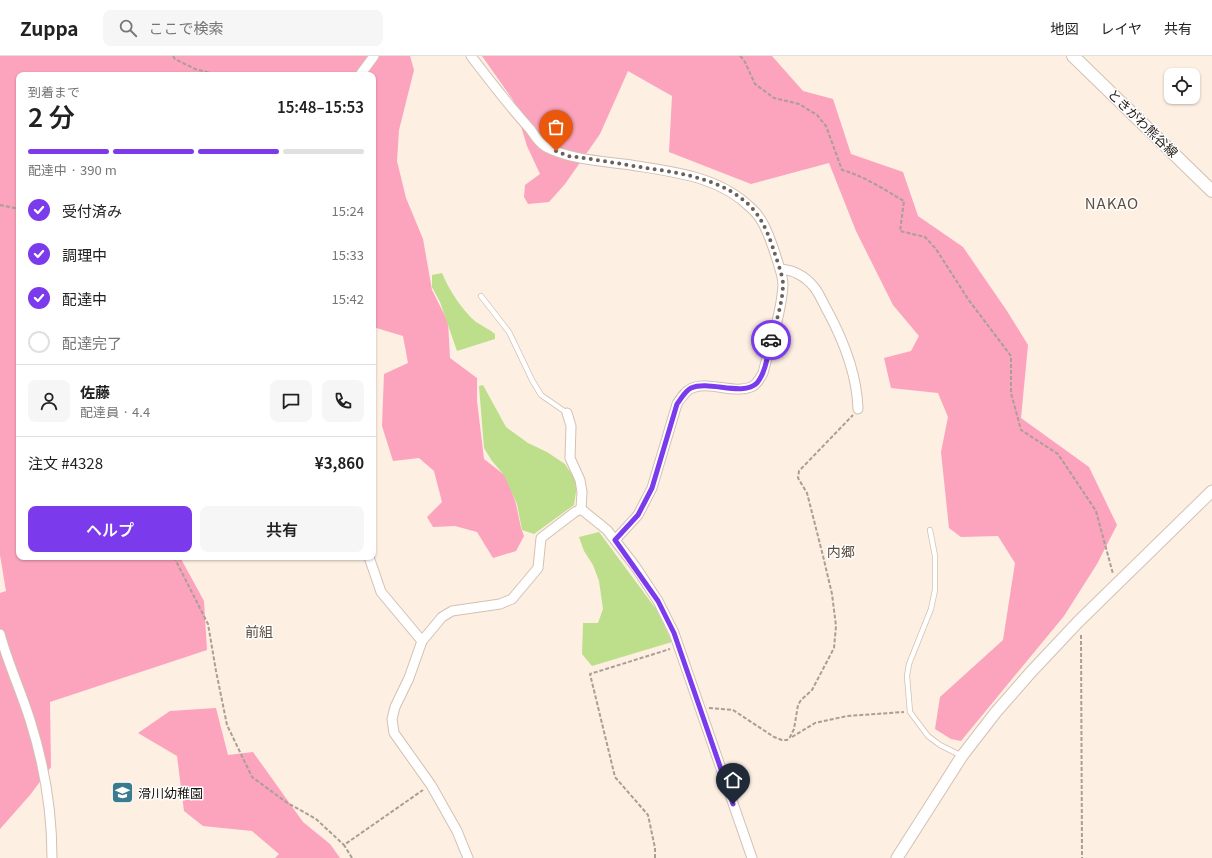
<!DOCTYPE html>
<html lang="ja">
<head>
<meta charset="utf-8">
<style>
  :root { --surface:#fff; --page:#f6f6f6; --text:#222; --muted:#767676; --line:#e0e0e0; --accent:#7c3aed }
  body { margin:0; font-family:Georgia,"Noto Sans JP",serif; background:var(--page); color:var(--text); height:100vh; display:flex; flex-direction:column; font-size:15px; white-space:nowrap }
  * { box-sizing:border-box; margin:0 }
  p { font-size:13px; color:var(--muted) }
  .icon { flex:none; width:22px; height:22px; fill:none; stroke:currentColor; stroke-width:2; stroke-linecap:round; stroke-linejoin:round }
  .map { position:relative; flex:1; overflow:hidden }
  .drawer { position:absolute; left:16px; top:16px; width:360px; height:488px; display:flex; flex-direction:column; background:var(--surface); border-radius:8px; box-shadow:0 1px 3px #0004 }
  .drawer>* { flex:none }
  .fabs { position:absolute; left:1164px; top:12px; display:grid; gap:8px }
  .fabs a { display:grid; place-items:center; width:36px; height:36px; border-radius:8px; background:var(--surface); box-shadow:0 1px 3px #0004; font-size:20px }
  .pin { position:absolute; display:grid; place-items:center; width:34px; height:34px; color:#fff; margin:-41px -17px; border-radius:50% 50% 50% 0; rotate:-45deg; box-shadow:0 0 4px #0007 }
  .pin .icon { rotate:45deg }
  .courier { position:absolute; display:grid; place-items:center; width:40px; height:40px; margin:-20px; border:3px solid #7c3aed; border-radius:50%; background:#fff; color:#222; box-shadow:0 1px 5px #0007 }
  .headline em { font-style:normal; font-weight:600 }
  .headline div { display:flex; flex-direction:column-reverse }
  .headline { display:flex; align-items:center; justify-content:space-between; height:68px; padding:0 12px }
  h1 { font-size:26px; font-weight:600; line-height:30px }
  .bar { display:grid; grid-template-columns:repeat(4,1fr); gap:6px 4px; align-content:center; height:48px; padding:0 12px }
  .bar i { height:5px; border-radius:3px; background:var(--line) }
  .bar .current { background:var(--accent) }
  .bar p { grid-column:span 4 }
  .line { display:flex; align-items:center; gap:10px; padding:0 12px; border-top:1px solid var(--line) }
  .line div { flex:1 }
  .round { display:grid; place-items:center; flex:none; width:42px; height:42px; border-radius:8px; background:var(--page) }
  ol { padding:0 12px; list-style:none }
  li { display:flex; align-items:center; gap:12px; height:44px }
  li p { margin-inline-start:auto }
  li .icon { padding:4px; border-radius:50%; background:var(--accent); color:#fff; stroke-width:4 }
  li:last-child { color:var(--muted) }
  li i { width:22px; height:22px; border:2px solid var(--line); border-radius:50% }
  .cta { display:flex; gap:8px; margin-top:auto; padding:8px 12px }
  .cta a { flex:1; height:46px; border-radius:8px; background:var(--accent); color:#fff; font-size:16px; font-weight:600; line-height:46px; text-align:center }
  .cta a+a { background:var(--page); color:var(--text) }
  header { display:flex; align-items:center; gap:24px; box-sizing:border-box; height:56px; padding:0 20px; background:var(--surface); border-bottom:1px solid var(--line) }
  header strong { font-size:19px }
  nav { display:flex; gap:22px; margin-inline-start:auto; font-size:14px }
  .search { width:280px; height:36px; background:var(--page); display:flex; align-items:center; gap:10px; box-sizing:border-box; padding:0 14px; border-radius:8px; color:var(--muted); font-size:15px }
  .map>svg:first-child { display:block }
  .green { fill:#fca3bd }
  .water { fill:#bddf8b }
  .lines { fill:none; stroke-linecap:round; stroke-linejoin:round }
  .service-casing { stroke:#d3c1b2; stroke-width:6 }
  .minor-casing { stroke:#d3c1b2; stroke-width:11 }
  .tertiary-casing { stroke:#d3c1b2; stroke-width:13 }
  .secondary-casing { stroke:#d3c1b2; stroke-width:14 }
  .path { stroke:#aa9f95; stroke-width:2; stroke-dasharray:4 2; stroke-linecap:butt }
  .service { stroke:#fff; stroke-width:4.5 }
  .minor { stroke:#fff; stroke-width:9 }
  .tertiary { stroke:#fff; stroke-width:11 }
  .secondary { stroke:#fff; stroke-width:12 }
  .done { stroke:#6a615a; stroke-width:4; stroke-dasharray:0 7.2 }
  .route { stroke:#7c3aed; stroke-width:5 }
  .labels { text-anchor:middle; stroke-width:3; stroke-linejoin:round; paint-order:stroke }
  .street-label { font-size:13px; fill:#1b1510; stroke:#fff }
  .poi-label { font-size:13px; fill:#1b1510; stroke:#fff; text-anchor:start }
  .neighbourhood-label { font-size:14px; fill:#5c4d3f; stroke:#fff }
  .quarter-label { font-size:15px; letter-spacing:1px; fill:#5c4d3f; stroke:#fff }
</style>
</head>
<body>
<header>
<strong>Zuppa</strong>
<div class="search"><svg class="icon" aria-label="search" viewBox="0 0 24 24"><circle cx="10" cy="10" r="6"/><path d="M15 15l6 6"/></svg>ここで検索</div>
<nav><a>地図</a><a>レイヤ</a><a>共有</a></nav>
</header>
<div class="map">
<svg width="1212" height="802" viewBox="0 0 1212 802">
  <rect width="100%" height="100%" fill="#fdefe2"/>
  <g class="green">
    <polygon points="0,0 410,0 414,14 399,74 397,105 406,142 423,183 432,234 448,266 450,302 477,322 477,345 484,403 507,421 516,448 521,472 524,480 516,495 493,502 477,476 455,470 433,471 427,461 442,446 434,415 419,402 393,405 382,370 384,318 408,307 403,280 373,271 373,19 19,19 19,224 18,225 19,226 19,501 180,501 204,545 207,594 50,646 51,711 30,739 0,773 0,537 6,535 0,499"/>
    <polygon points="482,0 772,0 803,35 833,43 851,98 903,116 918,160 963,191 1007,255 1028,289 1021,362 1089,411 1117,469 1097,508 1064,560 961,685 951,683 935,673 940,641 1003,584 1015,507 998,480 961,481 949,472 941,396 948,361 938,337 891,332 884,302 911,295 919,280 893,249 856,175 829,107 751,128 669,96 672,40 628,15 600,78 565,128 549,146 528,148 524,141 525,129 540,118 527,90 513,44"/>
    <polygon points="216,652 228,699 253,696 303,766 330,788 340,802 275,802 279,798 252,775 203,770 184,755 177,700 138,677 170,655"/>
  </g>
  <g class="water">
    <path d="M442 217C449 234 462 254 476 266 482 270 489 273 495 278V283L457 295 440 246 432 231V219Z"/>
    <polygon points="483,329 506,371 528,387 547,396 565,408 575,423 577,430 574,449 534,478 522,474 517,448 504,419 492,405 484,392 479,330"/>
    <polygon points="599,476 656,553 672,586 592,610 582,598 583,567 598,567 603,553 599,525 593,509 584,495 579,481"/>
  </g>
  <g class="lines">
    <defs>
      <g id="service">
        <polyline points="481,240 509,276 532,324 541,339 567,357"/>
        <polyline points="930,474 935,500 935,534 931,553 909,608 907,620 910,656 928,680 940,689 962,700"/>
      </g>
      <g id="minor">
        <path d="M471 0C490 25 509 50 530 73 534 79 540 88 546 91 571 104 603 105 631 109 673 116 719 120 751 152 763 162 769 180 774 194 777 205 783 218 783 229 781 259 770 289 763 317 760 322 757 329 751 331 734 338 709 325 692 332 685 335 681 342 677 348L652 432 638 459 615 484"/>
        <polyline points="360,19 374,0"/>
        <path d="M780 213C794 214 805 220 814 231 819 237 822 245 826 252 843 283 857 317 858 353"/>
        <polyline points="567,357 571,370 570,402 580,424 582,436 581,453"/>
        <polyline points="581,453 607,474 635,510 658,545 674,577 752,802"/>
        <polyline points="369,501 381,536 422,585"/>
        <path d="M0 578C8 608 21 635 30 664 44 708 52 756 52 802"/>
        <polyline points="468,802 457,775 431,729 394,677 392,663 395,651 409,622 422,585 442,561 452,555 500,548 512,543 538,512 541,482 575,456 581,453"/>
      </g>
      <polyline id="tertiary" points="897,802 962,700 996,656 1031,616 1078,566 1212,435"/>
      <polyline id="secondary" points="1073,0 1212,135"/>
    </defs>
    <use href="#service" class="service-casing"/>
    <use href="#minor" class="minor-casing"/>
    <use href="#tertiary" class="tertiary-casing"/>
    <use href="#secondary" class="secondary-casing"/>
    <g class="path">
      <polyline points="173,0 175,3 195,13 219,19"/>
      <path d="M740 0 744 4 755 28 774 42 799 48 817 59 826 70 842 114C864 120 885 134 904 145L900 175 925 181 936 193 968 243 1011 300V337L1021 374 1058 398 1096 455 1113 518"/>
      <polyline points="0,149 19,153"/>
      <polyline points="174,501 208,568 216,615 227,669 252,721 286,746 316,763 344,789"/>
      <polyline points="1081,579 1082,802"/>
      <polyline points="709,652 733,654 774,681 782,684 787,684 790,681 794,673 798,649 801,644 812,634 834,592 836,570 832,538 823,500 807,437 798,422 799,415 853,359"/>
      <polyline points="792,681 815,667 847,660 904,656"/>
      <polyline points="352,802 344,789 423,734"/>
      <polyline points="655,802 655,792 648,759 615,721 590,618 670,593"/>
    </g>
    <use href="#service" class="service"/>
    <use href="#minor" class="minor"/>
    <use href="#tertiary" class="tertiary"/>
    <use href="#secondary" class="secondary"/>
  </g>
  <g class="lines">
    <path class="done" d="M556 95 568 100C592 103 616 107 640 111 679 117 724 122 752 152 763 164 769 180 774 195 777 205 782 217 783 227 783 246 776 266 771 284"/>
    <path class="route" d="M733 748 674 577 658 545 615 484 638 459 652 432 677 348C681 343 685 335 691 332 709 324 743 341 757 327 766 316 768 297 771 284"/>
  </g>
  <defs>
    <symbol id="school-square" viewBox="-11 -11 22 22"><rect x="-9" y="-9" width="18" height="18" rx="4" fill="#3b7b8f" stroke="#fff"/><path d="M0-5L7-2L0 1L-7-2ZM-4 1L0 2.5L4 1V4Q0 6-4 4Z" fill="#fff"/></symbol>
  </defs>
  <g fill-rule="evenodd">
    <use href="#school-square" x="110" y="724" width="25" height="25"/>
  </g>
  <g class="labels">
    <g class="street-label">
      <text transform="translate(1143 67) rotate(44)" y="5">ときがわ熊谷線</text>
    </g>
    <g class="poi-label">
      <text x="138" y="742">滑川幼稚園</text>
    </g>
    <g class="neighbourhood-label">
      <text x="841" y="501">内郷</text>
      <text x="259" y="581">前組</text>
    </g>
    <g class="quarter-label">
      <text x="1112" y="153">NAKAO</text>
    </g>
  </g>
</svg>
<div class="fabs">
<a><svg class="icon" aria-label="locate" viewBox="0 0 24 24"><circle cx="12" cy="12" r="6"/><path d="M12 2v4M12 18v4M2 12h4M18 12h4"/></svg></a>
</div>
<div class="pin" style="left:556px;top:95px;background:#ea580c"><svg class="icon" aria-label="bag" viewBox="0 0 24 24"><path d="M5 8h14l-1 12H6zM9 8a3 3 0 0 1 6 0"/></svg></div>
<div class="pin" style="left:733px;top:748px;background:#1f2937"><svg class="icon" aria-label="home" viewBox="0 0 24 24"><path d="M3 11l9-7 9 7M6 9v11h12V9"/></svg></div>
<div class="courier" style="left:771px;top:284px"><svg class="icon" aria-label="car" viewBox="0 0 24 24"><path d="M5 17H2v-5l4-1 3-4h7l3 4 3 1v5h-3M9 17h6M6 11h13"/><circle cx="7" cy="17" r="2"/><circle cx="17" cy="17" r="2"/></svg></div>
<section class="drawer">
<div class="headline"><div><h1>2 分</h1><p>到着まで</p></div><em>15:48–15:53</em></div>
<div class="bar"><i class="current"></i><i class="current"></i><i class="current"></i><i></i><p>配達中 · 390 m</p></div>
<ol>
<li><svg class="icon" aria-label="check" viewBox="0 0 24 24"><path d="M5 12l5 5 9-10"/></svg>受付済み<p>15:24</p></li>
<li><svg class="icon" aria-label="check" viewBox="0 0 24 24"><path d="M5 12l5 5 9-10"/></svg>調理中<p>15:33</p></li>
<li><svg class="icon" aria-label="check" viewBox="0 0 24 24"><path d="M5 12l5 5 9-10"/></svg>配達中<p>15:42</p></li>
<li><i></i>配達完了</li>
</ol>
<div class="line" style="height:72px"><a class="round"><svg class="icon" aria-label="person" viewBox="0 0 24 24"><circle cx="12" cy="8" r="4"/><path d="M4 21q1-7 8-7t8 7"/></svg></a><div><b>佐藤</b><p>配達員 · 4.4</p></div><a class="round"><svg class="icon" aria-label="chat" viewBox="0 0 24 24"><path d="M4 5h16v11H9l-5 4z"/></svg></a><a class="round"><svg class="icon" aria-label="phone" viewBox="0 0 24 24"><path d="M5 4h4l2 5-3 2q2 4 5 5l2-3 5 2v4C11 20 4 13 5 4z"/></svg></a></div>
<div class="line" style="height:52px"><div>注文 #4328</div><b>¥3,860</b></div>
<div class="cta"><a>ヘルプ</a><a>共有</a></div>
</section>
</div>
</body>
</html>
